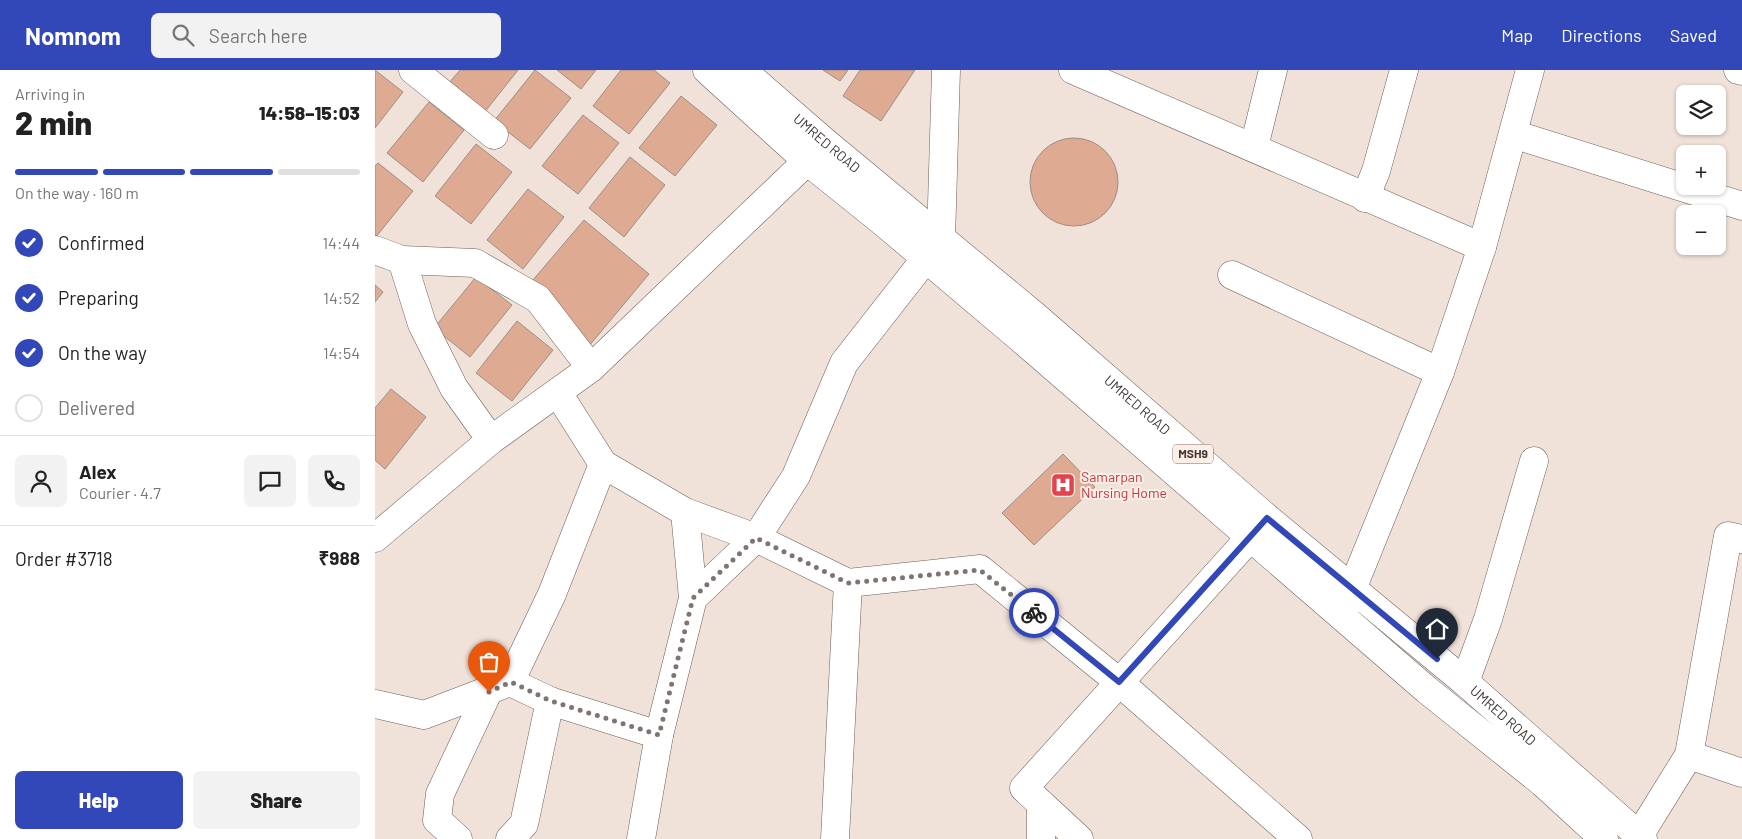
<!DOCTYPE html>
<html lang="en">
<head>
<meta charset="utf-8">
<style>
  :root { --surface:#fff; --page:#f2f2f2; --text:#222; --muted:#767676; --line:#e0e0e0; --accent:#3247b8 }
  body { margin:0; font-family:Barlow,sans-serif; background:var(--page); color:var(--text); height:100vh; display:flex; flex-direction:column; font-size:19px; white-space:nowrap }
  * { box-sizing:border-box; margin:0 }
  p { font-size:16px; color:var(--muted) }
  .icon { flex:none; width:28px; height:28px; fill:none; stroke:currentColor; stroke-width:2; stroke-linecap:round; stroke-linejoin:round }
  .map { position:relative; flex:1; overflow:hidden }
  .side { display:flex; flex-direction:column; background:var(--surface); width:375px }
  .side>* { flex:none }
  .controls { position:absolute; left:1301px; top:15px; display:grid; gap:10px }
  .controls a { display:grid; place-items:center; width:50px; height:50px; border-radius:8px; background:var(--surface); box-shadow:0 1px 4px #0004; font-size:25px }
  .pin { position:absolute; display:grid; place-items:center; width:42px; height:42px; color:#fff; margin:-51px -21px; border-radius:50% 50% 50% 0; rotate:-45deg; box-shadow:0 0 5px #0007 }
  .pin .icon { rotate:45deg }
  .courier { position:absolute; display:grid; place-items:center; width:50px; height:50px; margin:-25px; border:4px solid #3247b8; border-radius:50%; background:#fff; color:#222; box-shadow:0 1px 6px #0007 }
  .head em { font-style:normal; font-weight:800 }
  .head div { display:flex; flex-direction:column-reverse }
  .head { display:flex; align-items:center; justify-content:space-between; height:85px; padding:0 15px }
  h1 { font-size:32px; font-weight:800; line-height:38px }
  .bar { display:grid; grid-template-columns:repeat(4,1fr); gap:8px 5px; align-content:center; height:60px; padding:0 15px }
  .bar i { height:6px; border-radius:4px; background:var(--line) }
  .bar .selected { background:var(--accent) }
  .bar p { grid-column:span 4 }
  .line { display:flex; align-items:center; gap:12px; padding:0 15px; border-top:1px solid var(--line) }
  .line div { flex:1 }
  .round { display:grid; place-items:center; flex:none; width:52px; height:52px; border-radius:8px; background:var(--page) }
  ol { padding:0 15px; list-style:none }
  li { display:flex; align-items:center; gap:15px; height:55px }
  li p { margin-inline-start:auto }
  li .icon { padding:5px; border-radius:50%; background:var(--accent); color:#fff; stroke-width:4 }
  li:last-child { color:var(--muted) }
  li i { width:28px; height:28px; border:2px solid var(--line); border-radius:50% }
  .button { display:flex; gap:10px; margin-top:auto; padding:10px 15px }
  .button a { flex:1; height:58px; border-radius:8px; background:var(--accent); color:#fff; font-size:20px; font-weight:800; line-height:58px; text-align:center }
  .button a+a { background:var(--page); color:var(--text) }
  header { display:flex; align-items:center; gap:30px; box-sizing:border-box; height:70px; padding:0 25px; background:var(--accent); color:#fff }
  header strong { font-size:24px }
  nav { display:flex; gap:28px; margin-inline-start:auto; font-size:18px }
  .search { width:350px; height:45px; background:var(--page); display:flex; align-items:center; gap:12px; box-sizing:border-box; padding:0 18px; border-radius:8px; color:var(--muted); font-size:19px }
  main { display:flex; flex:1; min-height:0 }
  .map>svg:first-child { display:block }
  .building { fill:#dfaa92; stroke:#9c8e87 }
  .lines { fill:none; stroke-linecap:round; stroke-linejoin:round }
  .minor-casing { stroke:#6b5f58; stroke-width:29 }
  .major-casing { stroke:#6b5f58; stroke-width:29 }
  .minor { stroke:#fff; stroke-width:28 }
  .major { stroke:#fff; stroke-width:28 }
  .done { stroke:#7e7470; stroke-width:5; stroke-dasharray:0 9 }
  .route { stroke:#3247b8; stroke-width:6 }
  .labels { text-anchor:middle; stroke-width:4; stroke-linejoin:round; paint-order:stroke }
  .shield { fill:#fdeee6; stroke:#79706c; stroke-width:1 }
  .shield-label { font-size:12px; font-weight:bold; fill:#403a37 }
  .street-label { font-size:14px; fill:#403a37; stroke:#fdeee6 }
  .health-label { font-size:14px; fill:#be3a42; stroke:#fdeee6; text-anchor:start }
</style>
</head>
<body>
<header>
<strong>Nomnom</strong>
<div class="search"><svg class="icon" aria-label="search" viewBox="0 0 24 24"><circle cx="10" cy="10" r="6"/><path d="M15 15l6 6"/></svg>Search here</div>
<nav><a>Map</a><a>Directions</a><a>Saved</a></nav>
</header>
<main>
<section class="side">
<div class="head"><div><h1>2 min</h1><p>Arriving in</p></div><em>14:58–15:03</em></div>
<div class="bar"><i class="selected"></i><i class="selected"></i><i class="selected"></i><i></i><p>On the way · 160 m</p></div>
<ol>
<li><svg class="icon" aria-label="check" viewBox="0 0 24 24"><path d="M5 12l5 5 9-10"/></svg>Confirmed<p>14:44</p></li>
<li><svg class="icon" aria-label="check" viewBox="0 0 24 24"><path d="M5 12l5 5 9-10"/></svg>Preparing<p>14:52</p></li>
<li><svg class="icon" aria-label="check" viewBox="0 0 24 24"><path d="M5 12l5 5 9-10"/></svg>On the way<p>14:54</p></li>
<li><i></i>Delivered</li>
</ol>
<div class="line" style="height:90px"><a class="round"><svg class="icon" aria-label="person" viewBox="0 0 24 24"><circle cx="12" cy="8" r="4"/><path d="M4 21q1-7 8-7t8 7"/></svg></a><div><b>Alex</b><p>Courier · 4.7</p></div><a class="round"><svg class="icon" aria-label="chat" viewBox="0 0 24 24"><path d="M4 5h16v11H9l-5 4z"/></svg></a><a class="round"><svg class="icon" aria-label="phone" viewBox="0 0 24 24"><path d="M5 4h4l2 5-3 2q2 4 5 5l2-3 5 2v4C11 20 4 13 5 4z"/></svg></a></div>
<div class="line" style="height:65px"><div>Order #3718</div><b>₹988</b></div>
<div class="button"><a>Help</a><a>Share</a></div>
</section>
<div class="map">
<svg width="1367" height="769" viewBox="0 0 1367 769">
  <rect width="100%" height="100%" fill="#f0e1d9"/>
  <g class="building">
    <polygon points="0,0 28,22 0,58"/>
    <polygon points="85,0 143,0 109,43 73,14"/>
    <polygon points="160,0 196,28 155,79 119,51"/>
    <polygon points="182,0 221,0 206,19"/>
    <polygon points="246,0 279,0 295,13 254,64 218,36"/>
    <polygon points="448,0 473,0 465,11"/>
    <polygon points="485,0 540,0 506,51 468,26"/>
    <polygon points="306,26 342,55 300,106 264,78"/>
    <polygon points="54,32 89,60 48,112 12,83"/>
    <polygon points="208,45 244,73 203,124 167,96"/>
    <circle cx="699" cy="112" r="44"/>
    <polygon points="101,74 137,102 96,154 60,126"/>
    <polygon points="255,87 290,115 249,167 214,138"/>
    <polygon points="3,93 38,121 0,168 0,96"/>
    <polygon points="153,119 189,147 148,199 112,170"/>
    <polygon points="209,150 274,204 214,276 158,210"/>
    <polygon points="101,207 137,235 95,287 59,258"/>
    <polygon points="0,215 8,222 0,232"/>
    <polygon points="142,251 178,280 137,331 101,303"/>
    <polygon points="16,319 51,347 10,399 0,390 0,338"/>
    <polygon points="688,384 720,417 659,475 627,443"/>
  </g>
  <g class="lines">
    <defs>
      <g id="minor">
        <polyline points="38,0 119,65"/>
        <polyline points="698,0 1107,177 1155,0"/>
        <polyline points="1363,0 1367,1"/>
        <polyline points="1138,64 1367,136"/>
        <polyline points="879,77 898,0"/>
        <polyline points="990,128 1001,101 1029,0"/>
        <polyline points="0,180 27,190 47,254 79,318 116,370"/>
        <polyline points="27,190 100,193 163,229 216,298"/>
        <polyline points="857,205 1065,302"/>
        <polyline points="183,323 228,394 310,442 381,468 421,406 469,293 566,169 571,0"/>
        <polyline points="310,442 318,528"/>
        <polyline points="0,468 116,370 216,298 450,74"/>
        <polyline points="969,539 1065,302 1107,177"/>
        <polyline points="135,612 177,524 228,394"/>
        <polyline points="1090,612 1113,549 1159,391"/>
        <polyline points="0,634 49,645 135,612 175,631 284,665 318,528 381,468 473,513 605,499 744,612 923,769"/>
        <polyline points="1314,685 1367,703"/>
        <polyline points="666,734 666,769"/>
        <polyline points="83,769 62,750 65,724 113,622"/>
        <polyline points="135,769 149,754 175,631"/>
        <polyline points="266,769 284,665"/>
        <polyline points="460,769 473,513"/>
        <polyline points="704,769 649,718 891,450"/>
        <polyline points="1262,769 1314,685 1353,466 1367,469"/>
      </g>
      <g id="major">
        <polyline points="332,0 432,91 508,152 645,268 1052,620 1168,713 1229,769"/>
        <path id="s1" d="M367 0 451 73 660 246 892 448 1090 612 1268 769"/>
      </g>
    </defs>
    <use href="#minor" class="minor-casing"/>
    <use href="#major" class="major-casing"/>
    <use href="#minor" class="minor"/>
    <use href="#major" class="major"/>
  </g>
  <g class="lines">
    <polyline class="done" points="114,622 136,612 176,631 284,665 318,528 381,468 473,513 605,500 659,543"/>
    <polyline class="route" points="659,543 744,612 892,448 1062,589"/>
  </g>
  <defs>
    <symbol id="hospital-square" viewBox="-11 -11 22 22"><rect x="-9" y="-9" width="18" height="18" rx="4" fill="#e0444e" stroke="#fdeee6"/><path d="M-5-5h3v3.5h4V-5h3V5h-3V1.5h-4V5h-3Z" fill="#fff"/></symbol>
  </defs>
  <g fill-rule="evenodd">
    <use href="#hospital-square" x="674" y="401" width="28" height="28"/>
  </g>
  <g class="labels">
    <rect class="shield" x="798" y="374.5" width="40" height="19" rx="4"/>
    <g class="shield-label">
      <text x="818" y="388">MSH9</text>
    </g>
    <g class="street-label">
      <text dy="5" stroke="none"><textPath href="#s1" startOffset="112">UMRED ROAD</textPath></text>
      <text dy="5" stroke="none"><textPath href="#s1" startOffset="518">UMRED ROAD</textPath></text>
      <text dy="5" stroke="none"><textPath href="#s1" startOffset="998">UMRED ROAD</textPath></text>
    </g>
    <g class="health-label">
      <text x="706" y="412">Samarpan<tspan x="706" dy="16">Nursing Home</tspan></text>
    </g>
  </g>
</svg>
<div class="controls">
<a><svg class="icon" aria-label="layers" viewBox="0 0 24 24"><path d="M12 4l9 5-9 5-9-5zM3 14l9 5 9-5"/></svg></a>
<a>+</a>
<a>−</a>
</div>
<div class="pin" style="left:114px;top:622px;background:#ea580c"><svg class="icon" aria-label="bag" viewBox="0 0 24 24"><path d="M5 8h14l-1 12H6zM9 8a3 3 0 0 1 6 0"/></svg></div>
<div class="pin" style="left:1062px;top:589px;background:#1f2937"><svg class="icon" aria-label="home" viewBox="0 0 24 24"><path d="M3 11l9-7 9 7M6 9v11h12V9"/></svg></div>
<div class="courier" style="left:659px;top:543px"><svg class="icon" aria-label="bike" viewBox="0 0 24 24"><circle cx="6" cy="16" r="4"/><circle cx="18" cy="16" r="4"/><path d="M6 16l4-8h5l3 8M10 8l3 8H6M13 5h3"/></svg></div>
</div>
</main>
</body>
</html>
